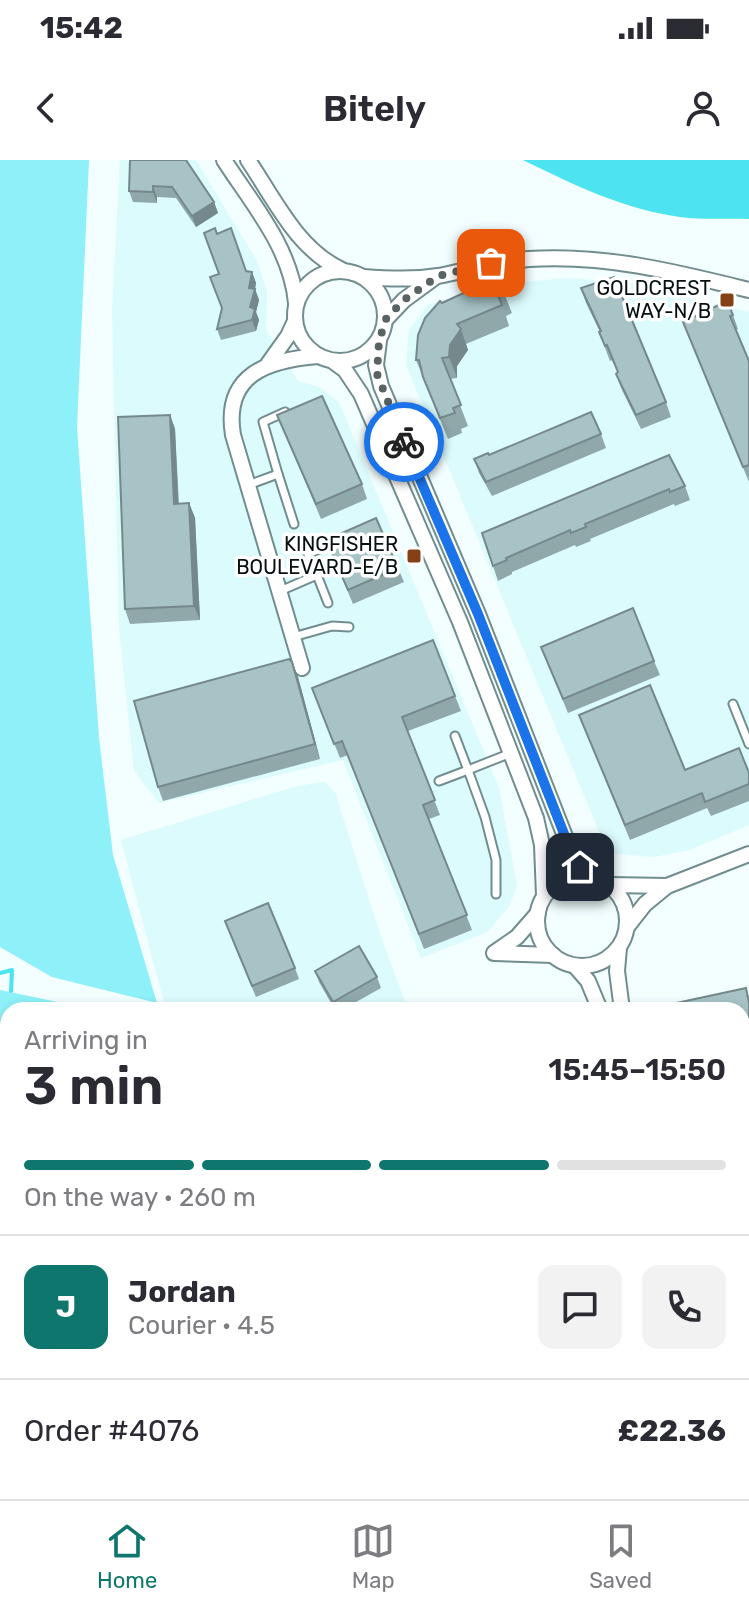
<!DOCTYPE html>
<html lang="en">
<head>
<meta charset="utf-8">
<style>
  :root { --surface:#fff; --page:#f2f2f3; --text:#2b2b33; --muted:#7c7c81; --line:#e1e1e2; --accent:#0f766e }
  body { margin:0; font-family:Rubik,sans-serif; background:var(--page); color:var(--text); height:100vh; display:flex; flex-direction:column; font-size:30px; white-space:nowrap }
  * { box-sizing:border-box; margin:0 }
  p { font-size:26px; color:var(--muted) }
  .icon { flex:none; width:44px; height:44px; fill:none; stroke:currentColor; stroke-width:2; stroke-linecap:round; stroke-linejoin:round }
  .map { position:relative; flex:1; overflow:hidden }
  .side { position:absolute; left:0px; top:842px; width:750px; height:498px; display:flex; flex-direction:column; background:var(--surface); border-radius:24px 24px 0 0; box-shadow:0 4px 12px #0003 }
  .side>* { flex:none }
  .pin { position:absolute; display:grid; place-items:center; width:68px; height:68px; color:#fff; margin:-34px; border-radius:16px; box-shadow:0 4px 12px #0006 }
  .courier { position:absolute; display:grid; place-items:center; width:80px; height:80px; margin:-40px; border:6px solid #1a73e8; border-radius:50%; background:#fff; color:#222; box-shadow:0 2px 10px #0007 }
  .summary em { font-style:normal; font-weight:600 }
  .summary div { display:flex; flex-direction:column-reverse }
  .summary { display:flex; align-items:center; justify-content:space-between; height:136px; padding:0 24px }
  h1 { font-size:52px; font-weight:600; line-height:60px }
  .bar { display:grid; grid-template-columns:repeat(4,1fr); gap:12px 8px; align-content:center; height:96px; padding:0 24px }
  .bar i { height:10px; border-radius:6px; background:var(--line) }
  .bar .active { background:var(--accent) }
  .bar p { grid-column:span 4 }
  .line { display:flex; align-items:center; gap:20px; padding:0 24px; border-top:2px solid var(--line) }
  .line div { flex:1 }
  .round { display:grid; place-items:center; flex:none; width:84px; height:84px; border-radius:16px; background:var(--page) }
  .status { display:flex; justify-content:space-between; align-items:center; height:56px; padding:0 40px; background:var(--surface); direction:ltr }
  .status svg { height:22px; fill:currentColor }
  header { display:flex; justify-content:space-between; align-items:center; height:104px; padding:0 24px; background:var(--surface); font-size:36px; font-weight:600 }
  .menu { display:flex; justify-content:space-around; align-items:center; height:112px; border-top:2px solid var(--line); background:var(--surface); font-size:22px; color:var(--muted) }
  .menu a { display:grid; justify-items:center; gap:4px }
  .menu .active { color:var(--accent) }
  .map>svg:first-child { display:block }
  .built { fill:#dbfbfd }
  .green { fill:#8ef0f9 }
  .water { fill:#4de4f0 }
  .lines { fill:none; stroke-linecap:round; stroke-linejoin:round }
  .stream { stroke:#4de4f0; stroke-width:4 }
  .lane-casing { stroke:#728d8f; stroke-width:11 }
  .street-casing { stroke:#728d8f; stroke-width:18 }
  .lane { stroke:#fff; stroke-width:7 }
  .street { stroke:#fff; stroke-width:14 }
  .wall { fill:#90a8aa }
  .shaded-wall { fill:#75888b }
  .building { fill:#a7c3c6; stroke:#75888b; stroke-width:2 }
  .done { stroke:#596364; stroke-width:8; stroke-dasharray:0 14.4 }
  .route { stroke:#1a73e8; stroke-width:10 }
  .poi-dot { fill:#854015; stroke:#fff; stroke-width:3 }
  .labels { text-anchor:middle; stroke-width:7; stroke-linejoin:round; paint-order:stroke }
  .poi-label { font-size:20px; fill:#061011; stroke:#fff; text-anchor:end }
</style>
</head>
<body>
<div class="status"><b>15:42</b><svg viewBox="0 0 49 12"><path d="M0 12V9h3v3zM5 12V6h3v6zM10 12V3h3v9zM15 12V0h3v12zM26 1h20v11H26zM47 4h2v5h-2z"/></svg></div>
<header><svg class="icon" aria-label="back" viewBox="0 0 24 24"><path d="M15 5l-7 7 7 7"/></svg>Bitely<svg class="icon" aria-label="person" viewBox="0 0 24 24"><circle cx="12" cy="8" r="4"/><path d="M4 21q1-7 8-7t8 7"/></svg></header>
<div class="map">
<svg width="749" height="1339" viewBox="0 0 749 1339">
  <rect width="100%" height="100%" fill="#f2feff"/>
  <g class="built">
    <polygon points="120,0 196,0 257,101 267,132 266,170 298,221 319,227 339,242 499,628 517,726 509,747 487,772 421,798 343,600 159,643 134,611 119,468 112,151"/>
    <polygon points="567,118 631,123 749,152 749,665 689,690 654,697 616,694 602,679 406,205 409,170 428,145 492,125"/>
    <polygon points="324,622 335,632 380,774 408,850 166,850 121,680 297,626"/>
    <polygon points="0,1264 8,1268 8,1332 154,1332 152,1339 0,1339"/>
  </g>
  <g class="green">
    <polygon points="0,0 89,0 77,267 99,578 113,695 157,843 52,817 0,787"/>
    <polygon points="0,830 96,850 8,850 8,1142 0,1152"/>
  </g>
  <path class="water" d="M523 0H749V59C727 58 703 60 680 57 623 49 574 25 523 0Z"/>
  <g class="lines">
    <polyline class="stream" points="0,813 12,810 11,831"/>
    <defs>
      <g id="lane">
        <polyline points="278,314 263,262 285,252"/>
        <polyline points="248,325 278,314 294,364"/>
        <polyline points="317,415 328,443"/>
        <polyline points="280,431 317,415 308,394 336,382"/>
        <polyline points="293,477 332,466 349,467"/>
        <polyline points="733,544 749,584"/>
        <polyline points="439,621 468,610 455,576"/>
        <polyline points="496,734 496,700 485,657 468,610 511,593"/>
        <polyline points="0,877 8,883"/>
        <polyline points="0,944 8,921"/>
        <polyline points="0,1134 8,1124"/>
        <polyline points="170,1339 174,1332"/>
      </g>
      <g id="street">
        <path d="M224 0C253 45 291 88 296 143"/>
        <path d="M248 0C275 40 297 89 342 110"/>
        <circle cx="340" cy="156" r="45"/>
        <path d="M364 117C389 119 414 120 438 116 469 110 498 101 529 99 605 94 676 112 749 130"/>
        <polyline points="386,159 404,140 434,118"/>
        <polyline points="379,181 376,205 381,226 478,454 568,684 575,699 590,716"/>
        <polyline points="334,202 345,210 361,234 460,462 536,658 542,685 544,736"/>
        <polyline points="268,204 288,176 295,161"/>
        <path d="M302 508 233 275C223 214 268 200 318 196"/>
        <circle cx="582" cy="761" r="45"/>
        <polyline points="610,725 667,726"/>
        <polyline points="538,753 517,777 494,793 553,795"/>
        <polyline points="627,767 645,744 667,726 749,694"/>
        <polyline points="619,788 617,811 622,850"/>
        <polyline points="575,806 588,821 600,850"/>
        <polyline points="719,1332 723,1339"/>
        <polyline points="582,1334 604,1339 635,1332"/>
      </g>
    </defs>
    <use href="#lane" class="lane-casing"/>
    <use href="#street" class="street-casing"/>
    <use href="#lane" class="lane"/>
    <use href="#street" class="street"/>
  </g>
  <g class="wall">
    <polygon points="188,4 214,42 218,53 196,67 176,38 157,37 157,43 133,42 129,31"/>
    <polygon points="246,111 252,112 256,123 255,129 259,140 256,152 259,160 256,171 221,180 217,169 222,149 219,114"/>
    <polygon points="581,128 666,242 671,257 641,269 621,228 616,214 618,213 612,200 610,201 599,172 600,172 586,143"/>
    <polygon points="504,133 512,153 506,156 509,166 466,184 468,190 457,206 457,218 450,219 468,266 461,269 462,273 448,279 416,200 442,143"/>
    <polygon points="733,155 738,169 736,170 749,201 749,322 683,162"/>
    <polygon points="170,255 175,269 179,344 189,343 195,358 200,460 130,464 125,449"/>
    <polygon points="277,255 362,324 367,339 321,359"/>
    <polygon points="601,274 606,288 492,336 479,313 474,299"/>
    <polygon points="685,326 690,340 675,346 674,344 590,379 591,381 576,387 575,385 512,412 512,414 498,421 482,373"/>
    <polygon points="326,380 398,408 404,422 353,444"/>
    <polygon points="433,480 461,551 408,571 440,655 429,659 472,770 424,789 348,595 340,598 312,528"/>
    <polygon points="541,487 654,501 660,515 568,553"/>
    <polygon points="298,517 320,599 163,641 158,627"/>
    <polygon points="579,555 685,610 749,613 749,641 711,656 707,648 630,680"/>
    <polygon points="229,772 295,808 299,819 256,837"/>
    <polygon points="315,811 377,817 381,828 342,850 335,850 319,822"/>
    <polygon points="746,828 749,837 749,1052 742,1054 742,850"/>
  </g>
  <g class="shaded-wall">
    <polygon points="153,26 157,37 157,43 153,32"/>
    <polygon points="214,42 218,53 196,67 192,56"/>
    <polygon points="252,112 256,123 255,129 259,140 256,152 259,160 256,171 252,160 250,147 249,128"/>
    <polygon points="461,169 468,190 457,206 457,218 449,197 450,185"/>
    <polygon points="170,255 175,269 179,359 174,344"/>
    <polygon points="189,343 195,358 200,460 194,446"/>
    <polygon points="292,502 298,517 320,599 315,584"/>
    <polygon points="11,1332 30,1332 23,1339 4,1339"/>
    <polygon points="124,1332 125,1332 128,1339 117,1339"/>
  </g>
  <g class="building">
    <polygon points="130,0 186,0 214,42 192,56 172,27 153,26 153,32 129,31"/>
    <polygon points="215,68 217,74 231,68 246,111 252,112 249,128 255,129 250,147 255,149 252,160 217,169 222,148 210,117 219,114 204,73"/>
    <polygon points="498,117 504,133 498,135 502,145 457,164 461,169 450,185 449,197 442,198 461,245 453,248 455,253 440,258 423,217 419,200 416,200 418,175 425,158 440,141 442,143"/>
    <polygon points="614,117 666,242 636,255 616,214 618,212 607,185 605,186 599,172 601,171 581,128"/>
    <polygon points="727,141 733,155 730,156 749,201 749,305 743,307 683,162"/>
    <polygon points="322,236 362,324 316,344 277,255"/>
    <polygon points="591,252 601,274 486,322 474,299 488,293 489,295"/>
    <polygon points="170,255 174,344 189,343 194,446 125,449 118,257"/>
    <polygon points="669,295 685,326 670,332 669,329 585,364 586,367 571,373 570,370 506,398 507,400 493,406 482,373"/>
    <polygon points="376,358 398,408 348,430 326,380"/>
    <polygon points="633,448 654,501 563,539 541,487"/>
    <polygon points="433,480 455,536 402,557 435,640 423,645 467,755 419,774 342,581 334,584 312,528"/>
    <polygon points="289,499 292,502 315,584 158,627 134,541"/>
    <polygon points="650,525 685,610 739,588 749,613 749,624 705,642 702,633 625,665 579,555"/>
    <polygon points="268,743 295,808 252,826 225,761"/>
    <polygon points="359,786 377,817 333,842 315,811"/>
    <polygon points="746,828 749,843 749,1040 742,1042 742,850 668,850 667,845"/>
    <polygon points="0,1281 8,1289 8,1332 11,1332 4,1339 0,1339"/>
    <polygon points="63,1332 124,1332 117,1339 56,1339"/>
  </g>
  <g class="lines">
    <polyline class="done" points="404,282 377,214 379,181 386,159 404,140 438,116 491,103"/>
    <polyline class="route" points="404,282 478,454 568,684 580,707"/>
  </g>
  <g class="poi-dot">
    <rect x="719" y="132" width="16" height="16" rx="4"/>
    <rect x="406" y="388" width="16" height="16" rx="4"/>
  </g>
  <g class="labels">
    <g class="poi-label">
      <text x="711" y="135">GOLDCREST<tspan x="711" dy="23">WAY-N/B</tspan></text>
      <text x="398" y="391">KINGFISHER<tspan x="398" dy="23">BOULEVARD-E/B</tspan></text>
    </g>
  </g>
</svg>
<div class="pin" style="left:491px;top:103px;background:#ea580c"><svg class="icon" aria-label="bag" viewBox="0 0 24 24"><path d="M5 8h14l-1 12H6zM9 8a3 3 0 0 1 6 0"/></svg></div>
<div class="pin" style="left:580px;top:707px;background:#1f2937"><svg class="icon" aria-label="home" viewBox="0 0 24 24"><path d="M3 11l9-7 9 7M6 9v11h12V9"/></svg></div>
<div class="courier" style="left:404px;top:282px"><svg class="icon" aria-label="bike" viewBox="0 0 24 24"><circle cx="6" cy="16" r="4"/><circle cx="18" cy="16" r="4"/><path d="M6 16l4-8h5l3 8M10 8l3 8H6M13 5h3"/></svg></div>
<section class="side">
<div class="summary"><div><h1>3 min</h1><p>Arriving in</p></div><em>15:45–15:50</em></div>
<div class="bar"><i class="active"></i><i class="active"></i><i class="active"></i><i></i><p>On the way · 260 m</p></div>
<div class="line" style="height:144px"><b class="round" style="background:var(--accent);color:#fff">J</b><div><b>Jordan</b><p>Courier · 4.5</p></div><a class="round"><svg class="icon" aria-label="chat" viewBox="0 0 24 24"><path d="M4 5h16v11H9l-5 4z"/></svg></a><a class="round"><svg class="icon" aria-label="phone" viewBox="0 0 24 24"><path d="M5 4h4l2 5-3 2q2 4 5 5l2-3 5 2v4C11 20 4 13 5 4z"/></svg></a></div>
<div class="line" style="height:104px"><div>Order #4076</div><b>£22.36</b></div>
</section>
</div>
<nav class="menu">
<a class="active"><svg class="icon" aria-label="home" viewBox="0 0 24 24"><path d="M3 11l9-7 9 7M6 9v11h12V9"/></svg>Home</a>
<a><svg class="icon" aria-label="map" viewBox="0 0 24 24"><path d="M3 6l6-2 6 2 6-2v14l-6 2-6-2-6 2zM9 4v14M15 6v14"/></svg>Map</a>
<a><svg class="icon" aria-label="saved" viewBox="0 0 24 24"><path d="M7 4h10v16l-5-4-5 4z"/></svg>Saved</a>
</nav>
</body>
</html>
